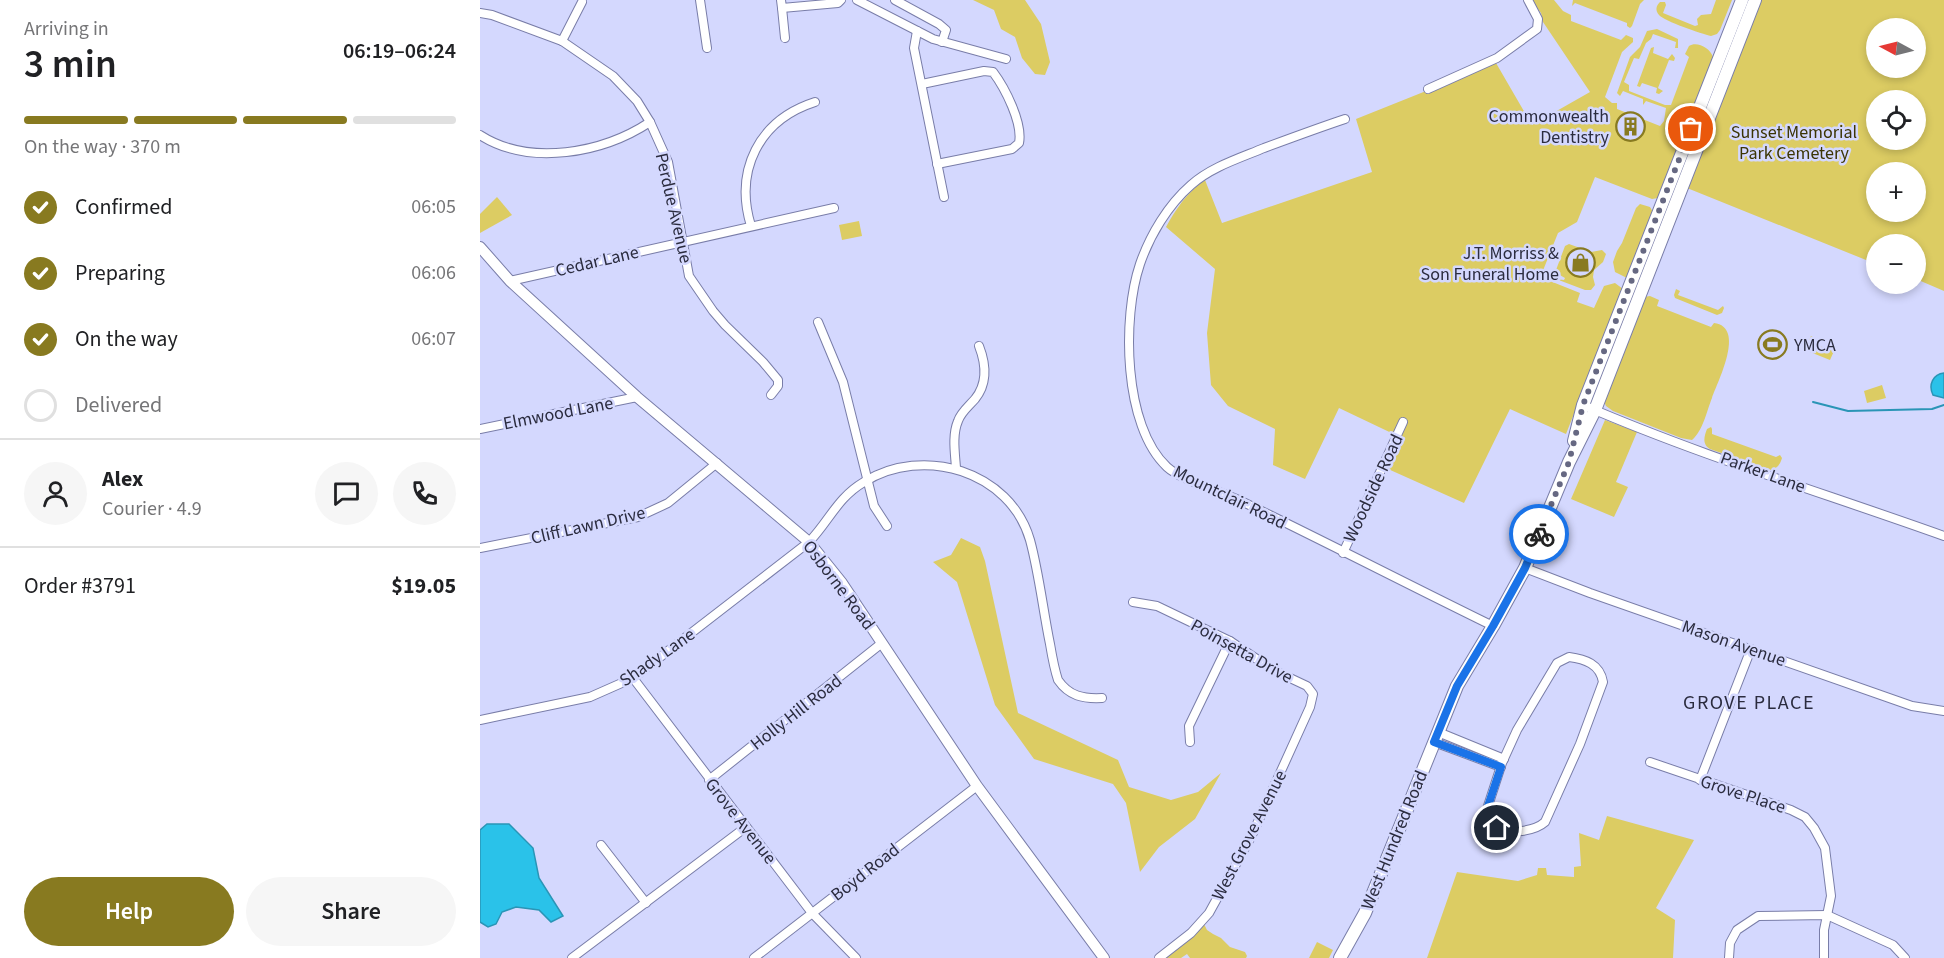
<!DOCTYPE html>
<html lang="en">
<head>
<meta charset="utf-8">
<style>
  :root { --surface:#fff; --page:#f6f6f6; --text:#202124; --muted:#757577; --line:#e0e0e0; --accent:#887a20 }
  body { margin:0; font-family:"Source Sans 3",sans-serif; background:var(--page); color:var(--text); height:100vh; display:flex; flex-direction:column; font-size:22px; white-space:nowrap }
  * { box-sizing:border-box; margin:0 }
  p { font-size:20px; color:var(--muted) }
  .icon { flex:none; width:33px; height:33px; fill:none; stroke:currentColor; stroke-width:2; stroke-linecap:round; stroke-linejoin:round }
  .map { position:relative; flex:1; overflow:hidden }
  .side { display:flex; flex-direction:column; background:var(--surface); width:480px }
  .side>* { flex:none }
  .needle { width:39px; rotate:277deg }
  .buttons { position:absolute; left:1386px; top:18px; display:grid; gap:12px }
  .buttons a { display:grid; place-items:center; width:60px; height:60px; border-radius:50%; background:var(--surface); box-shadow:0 3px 9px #0003; font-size:30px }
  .pin { position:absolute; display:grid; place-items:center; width:51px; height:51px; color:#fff; margin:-26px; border:3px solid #fff; border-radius:50%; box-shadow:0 2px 6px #0007 }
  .courier { position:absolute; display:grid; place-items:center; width:60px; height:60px; margin:-30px; border:4px solid #1a73e8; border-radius:50%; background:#fff; color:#222; box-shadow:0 2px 8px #0007 }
  .summary em { font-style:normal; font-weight:600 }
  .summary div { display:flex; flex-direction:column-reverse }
  .summary { display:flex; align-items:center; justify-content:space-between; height:102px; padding:0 24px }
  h1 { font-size:39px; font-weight:600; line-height:45px }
  .bar { display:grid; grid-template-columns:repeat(4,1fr); gap:9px 6px; align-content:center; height:72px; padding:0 24px }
  .bar i { height:8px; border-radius:4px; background:var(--line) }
  .bar .current { background:var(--accent) }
  .bar p { grid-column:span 4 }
  .line { display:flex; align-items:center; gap:15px; padding:0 24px; border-top:2px solid var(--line) }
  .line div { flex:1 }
  .round { display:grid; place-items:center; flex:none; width:63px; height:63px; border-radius:32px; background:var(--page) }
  ol { padding:0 24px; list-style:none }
  li { display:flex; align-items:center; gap:18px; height:66px }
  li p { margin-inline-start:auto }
  li .icon { padding:6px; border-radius:50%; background:var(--accent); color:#fff; stroke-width:4 }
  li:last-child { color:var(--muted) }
  li i { width:33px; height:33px; border:3px solid var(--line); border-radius:50% }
  .action { display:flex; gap:12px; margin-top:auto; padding:12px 24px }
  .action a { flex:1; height:69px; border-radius:36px; background:var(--accent); color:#fff; font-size:24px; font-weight:600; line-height:69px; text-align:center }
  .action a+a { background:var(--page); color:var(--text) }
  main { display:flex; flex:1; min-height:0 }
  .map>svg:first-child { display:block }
  .green { fill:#dccc63; fill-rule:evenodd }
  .water { fill:#2ac2e9; stroke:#2a95b6; stroke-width:1.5 }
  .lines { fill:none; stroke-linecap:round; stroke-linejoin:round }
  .stream { stroke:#2a95b6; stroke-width:2 }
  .minor-casing { stroke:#797da8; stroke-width:10 }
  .tertiary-casing { stroke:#797da8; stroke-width:12 }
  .primary-casing { stroke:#797da8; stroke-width:14 }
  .minor { stroke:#fff; stroke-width:8 }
  .tertiary { stroke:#fff; stroke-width:10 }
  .primary { stroke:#fff; stroke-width:12 }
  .done { stroke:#666882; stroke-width:6; stroke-dasharray:0 10.8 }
  .route { stroke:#1a73e8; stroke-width:8 }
  .labels { text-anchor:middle; stroke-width:5; stroke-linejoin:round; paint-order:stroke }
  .poi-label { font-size:18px; fill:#2b2c3f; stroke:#d4d8fe; text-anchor:end }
  .park-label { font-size:18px; fill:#3b3403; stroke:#d4d8fe }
  .street-label { font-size:18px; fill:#2b2c3f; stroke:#d4d8fe }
  .neighbourhood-label { font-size:20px; letter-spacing:1.5px; fill:#2b2c3f; stroke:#d4d8fe }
</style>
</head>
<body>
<main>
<section class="side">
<div class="summary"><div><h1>3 min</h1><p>Arriving in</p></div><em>06:19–06:24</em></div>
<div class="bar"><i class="current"></i><i class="current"></i><i class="current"></i><i></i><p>On the way · 370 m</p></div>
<ol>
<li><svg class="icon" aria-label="check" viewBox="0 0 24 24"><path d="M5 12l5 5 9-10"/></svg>Confirmed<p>06:05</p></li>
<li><svg class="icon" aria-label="check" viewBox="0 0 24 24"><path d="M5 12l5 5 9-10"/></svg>Preparing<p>06:06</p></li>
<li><svg class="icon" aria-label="check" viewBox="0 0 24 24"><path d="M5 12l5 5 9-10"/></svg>On the way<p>06:07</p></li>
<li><i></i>Delivered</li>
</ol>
<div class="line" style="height:108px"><a class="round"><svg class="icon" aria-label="person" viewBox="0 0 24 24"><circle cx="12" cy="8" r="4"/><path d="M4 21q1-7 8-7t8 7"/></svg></a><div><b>Alex</b><p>Courier · 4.9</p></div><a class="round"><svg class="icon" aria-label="chat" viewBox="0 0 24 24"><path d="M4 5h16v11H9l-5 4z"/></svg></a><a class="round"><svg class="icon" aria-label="phone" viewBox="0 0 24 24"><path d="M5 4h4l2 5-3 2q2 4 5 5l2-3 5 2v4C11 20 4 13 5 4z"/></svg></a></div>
<div class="line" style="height:78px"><div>Order #3791</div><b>$19.05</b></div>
<div class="action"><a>Help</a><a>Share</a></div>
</section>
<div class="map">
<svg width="1464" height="958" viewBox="0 0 1464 958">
  <rect width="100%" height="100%" fill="#d4d8fe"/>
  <g class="green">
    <polygon points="493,0 545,0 561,24 570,62 565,75 555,74 542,58 535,37 521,29 514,10"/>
    <path d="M1051 0H1074L1083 11 1091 15V21L1141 40 1146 35 1153 38V42L1142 52 1125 97 1132 103H1137V109L1180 126 1184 121 1186 108 1166 101 1163 105V99L1143 91 1140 96 1137 93 1150 57 1160 47 1167 31 1177 29 1198 39V48H1195L1196 42 1173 34 1171 39 1166 43 1159 59 1154 58 1144 82 1149 85V91L1185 105H1191L1209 57 1205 54 1209 46C1217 41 1230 48 1233 57L1178 198 1172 199 1115 177 1097 222 1078 233 1062 273 1065 279 1100 293 1097 302 1114 308 1124 286 1135 283 1143 289 1086 434 1030 409 984 503 908 469 922 438 859 408 825 479 793 465 795 429 748 406 731 385 727 333 735 269 686 227C696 209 707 192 725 180L742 223 892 172 876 119 1016 63 1052 125 1110 92 1063 22 1061 13Z"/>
    <polygon points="1093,0 1164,0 1160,4 1152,26 1150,28 1147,26 1147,23 1095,3 1092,6"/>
    <path d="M1236 0H1252L1240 30 1237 34 1231 36C1222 34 1184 21 1179 15 1175 10 1176 6 1180 2H1185L1186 5 1183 13 1215 26 1218 25 1217 19 1221 15 1231 14Z"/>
    <path d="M1280 0H1464V291L1436 279V244H1396V264L1207 188ZM1396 28H1436V68H1396ZM1396 100H1436V140H1396ZM1396 172H1436V212H1396Z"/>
    <polygon points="1174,47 1173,53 1188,59 1192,54 1195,58 1194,61 1189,60 1178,88 1183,91 1179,94 1176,93 1177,88 1162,83 1160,87 1157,86 1171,48"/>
    <polygon points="17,197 32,215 0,233 0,214"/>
    <polygon points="1160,204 1170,207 1173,212 1147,278 1135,272 1133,262 1137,251 1142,243 1156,208"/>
    <polygon points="379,221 382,236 362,240 359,225"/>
    <polygon points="1089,244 1111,252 1122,250 1126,254 1123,262 1114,270 1113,277 1115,285 1111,290 1105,290 1076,279 1084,280 1085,278 1078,274 1076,270 1085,246"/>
    <polygon points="1196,289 1200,291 1198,295 1238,310 1243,306 1244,308 1242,313 1237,315 1195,298 1194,295"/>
    <path d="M1170 296 1179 300 1177 306 1231 327 1234 323C1266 327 1238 381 1232 398 1227 410 1223 431 1212 440L1201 438 1133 411 1126 406 1124 401 1164 297Z"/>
    <polygon points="1331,336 1335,338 1333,344 1354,351 1350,360 1325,350"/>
    <polygon points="1402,385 1406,398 1387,403 1384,391"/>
    <polygon points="1125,420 1157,432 1136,482 1148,487 1134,517 1091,499"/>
    <path d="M1231 427 1232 429V434L1296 457 1300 455 1302 458C1300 465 1296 470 1289 470L1230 449C1222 444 1224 437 1227 429Z"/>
    <polygon points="481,538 500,547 505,561 538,713 638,760 649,787 691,800 718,792 741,773 715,819 679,847 660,872 646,803 633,784 554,759 515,705 477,582 453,562 471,555"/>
    <polygon points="1127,816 1214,840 1176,908 1195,920 1193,958 947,958 977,872 1038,881 1057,875 1058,868 1066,868 1067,875 1094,877 1094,867 1101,866 1099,833 1119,840"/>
    <polygon points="724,924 727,930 733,934 741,938 750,947 765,952 767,956 766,958 710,958 707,954 701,958 684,958"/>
    <polygon points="837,942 853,950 849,958 829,958"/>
  </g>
  <g class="water">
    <path d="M1464 373V398L1453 395C1448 385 1453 374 1464 373Z"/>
    <polygon points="7,824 29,824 53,848 59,878 83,916 71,922 59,910 36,907 22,912 16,924 8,927 0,922 0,830"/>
  </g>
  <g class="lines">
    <polyline class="stream" points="1333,402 1368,411 1452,409 1464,405"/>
    <defs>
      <g id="minor">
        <polyline points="220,0 227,48"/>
        <polyline points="301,0 302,8 358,3 361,0"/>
        <polyline points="377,0 453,39 526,59"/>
        <polyline points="415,0 459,24 466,30 462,42"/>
        <polyline points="302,8 305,38"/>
        <polyline points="0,13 12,15 82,41 133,76 157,101 170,122 188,162 209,276 233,311 245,325 283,362 298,380 298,386 291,395"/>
        <polyline points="437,31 434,48 464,197"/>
        <polyline points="82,41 102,2"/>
        <path d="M442 84 504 71 513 72C525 88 543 123 539 143L532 149 457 164"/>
        <polyline points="948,89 1017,58 1057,29 1058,19 1048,0"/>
        <path d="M865 119C838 128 811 138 784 148 760 158 731 167 711 185 688 205 670 235 660 264 642 317 643 426 687 467 701 480 742 492 761 501 846 542 929 585 1013 626"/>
        <path d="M0 135C50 167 123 153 170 122"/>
        <path d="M271 226C254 170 279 120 335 102"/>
        <polyline points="30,281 354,208"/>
        <polyline points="338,322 363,382 394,506 407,526"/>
        <path d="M1103 405C1221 456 1344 493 1464 536"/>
        <polyline points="0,429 157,397"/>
        <path d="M476 468C475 453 472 435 478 421 481 412 488 407 495 399 508 383 506 364 499 346"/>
        <polyline points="0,548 158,517 188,503 237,463"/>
        <polyline points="863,553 923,422"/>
        <polyline points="1045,568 1110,593 1432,706 1464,711"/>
        <polyline points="653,602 677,606 750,641 793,670 827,686 833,694 830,707 772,835 729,913 711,933 679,958"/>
        <path d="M1089 657C1105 659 1120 664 1123 682L1100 744 1065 822C1055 831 1029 835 1017 828 1010 825 1007 819 1006 812L1022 763 1037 730 1077 663Z"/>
        <polyline points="153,678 332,913 376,958"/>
        <path d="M0 720 110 697 153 678 329 542C350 520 357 498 384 482 443 445 530 471 550 540 559 573 563 610 570 644 572 656 574 668 578 680 589 696 603 699 622 698"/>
        <polyline points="958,732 1024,759"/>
        <polyline points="710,742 709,726 750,641"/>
        <polyline points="954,742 1021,767"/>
        <polyline points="1170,762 1311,810 1325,817 1334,828 1345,848 1351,896 1344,930 1344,958"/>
        <polyline points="229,780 402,643"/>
        <polyline points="1220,780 1271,649"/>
        <polyline points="121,845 166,903"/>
        <polyline points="92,958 266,827"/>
        <polyline points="274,958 497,786"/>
        <polyline points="1249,958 1250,943 1257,930 1278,916 1347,915 1413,945 1425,958"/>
      </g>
      <polyline id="tertiary" points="0,247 30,281 157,397 329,542 362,583 497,786 624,958"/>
      <g id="primary">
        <polyline points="1094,441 1103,405 1262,0"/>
        <polyline points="860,958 885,913 977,686 1013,626 1045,568 1089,462 1115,410 1275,0"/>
      </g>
    </defs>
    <use href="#minor" class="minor-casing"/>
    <use href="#tertiary" class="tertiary-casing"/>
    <use href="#primary" class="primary-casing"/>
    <use href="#minor" class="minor"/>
    <use href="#tertiary" class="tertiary"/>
    <use href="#primary" class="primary"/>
  </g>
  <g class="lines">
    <polyline class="done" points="1059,534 1089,462 1103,405 1211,129"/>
    <polyline class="route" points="1017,828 1008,820 1006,812 1021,767 954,742 977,686 1013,626 1045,568 1059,534"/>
  </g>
  <defs>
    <symbol id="building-ring" viewBox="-11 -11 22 22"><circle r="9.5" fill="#d4d8fe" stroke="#887a20" stroke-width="1.5"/><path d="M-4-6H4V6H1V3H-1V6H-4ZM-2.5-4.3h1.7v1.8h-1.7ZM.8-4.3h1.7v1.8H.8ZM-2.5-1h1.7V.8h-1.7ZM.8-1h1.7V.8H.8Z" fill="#887a20"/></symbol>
    <symbol id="shop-ring" viewBox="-11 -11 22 22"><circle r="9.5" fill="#d4d8fe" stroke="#887a20" stroke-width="1.5"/><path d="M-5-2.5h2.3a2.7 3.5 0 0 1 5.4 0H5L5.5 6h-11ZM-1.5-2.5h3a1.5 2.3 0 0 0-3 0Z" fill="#887a20"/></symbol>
    <symbol id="stadium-ring" viewBox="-11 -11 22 22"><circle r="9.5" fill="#d4d8fe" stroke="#887a20" stroke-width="1.5"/><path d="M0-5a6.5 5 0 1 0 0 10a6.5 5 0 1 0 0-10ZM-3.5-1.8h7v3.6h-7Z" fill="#887a20"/></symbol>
  </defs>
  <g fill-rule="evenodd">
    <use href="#building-ring" x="1134" y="110" width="33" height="33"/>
    <use href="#shop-ring" x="1084" y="246" width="33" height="33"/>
    <use href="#stadium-ring" x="1276" y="328" width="33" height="33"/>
  </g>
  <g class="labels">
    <g class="poi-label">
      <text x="1129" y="122">Commonwealth<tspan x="1129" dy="21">Dentistry</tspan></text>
      <text x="1079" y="259">J.T. Morriss &amp;<tspan x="1079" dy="21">Son Funeral Home</tspan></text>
      <text x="1314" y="351" text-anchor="start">YMCA</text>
    </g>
    <g class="park-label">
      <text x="1314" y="138">Sunset Memorial<tspan x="1314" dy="21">Park Cemetery</tspan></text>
    </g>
    <g class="street-label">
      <text transform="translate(194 208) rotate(77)" y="6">Perdue Avenue</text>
      <text transform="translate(117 261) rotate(-13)" y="6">Cedar Lane</text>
      <text transform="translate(78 413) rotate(-11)" y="6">Elmwood Lane</text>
      <text transform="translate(1283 472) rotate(20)" y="6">Parker Lane</text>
      <text transform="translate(893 488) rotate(-65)" y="6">Woodside Road</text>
      <text transform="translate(750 497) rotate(26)" y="6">Mountclair Road</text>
      <text transform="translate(108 525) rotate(-13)" y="6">Cliff Lawn Drive</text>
      <text transform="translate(359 585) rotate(53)" y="6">Osborne Road</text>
      <text transform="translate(1254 643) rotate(19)" y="6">Mason Avenue</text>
      <text transform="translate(762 651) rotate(29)" y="6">Poinsetta Drive</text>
      <text transform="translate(177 657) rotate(-35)" y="6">Shady Lane</text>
      <text transform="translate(316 712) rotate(-38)" y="6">Holly Hill Road</text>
      <text transform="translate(1263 794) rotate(18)" y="6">Grove Place</text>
      <text transform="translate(261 821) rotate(52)" y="6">Grove Avenue</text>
      <text transform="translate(769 835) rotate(-63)" y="6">West Grove Avenue</text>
      <text transform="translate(914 840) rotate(-68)" y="6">West Hundred Road</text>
      <text transform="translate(385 872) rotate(-38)" y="6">Boyd Road</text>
    </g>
    <g class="neighbourhood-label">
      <text x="1269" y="709">GROVE PLACE</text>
    </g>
  </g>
</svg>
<div class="buttons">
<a><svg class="needle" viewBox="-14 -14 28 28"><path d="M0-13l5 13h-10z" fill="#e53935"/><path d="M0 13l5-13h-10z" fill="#757577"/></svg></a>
<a><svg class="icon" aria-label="locate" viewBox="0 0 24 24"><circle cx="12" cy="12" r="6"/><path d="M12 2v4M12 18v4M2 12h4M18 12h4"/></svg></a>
<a>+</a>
<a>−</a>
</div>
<div class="pin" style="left:1211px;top:129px;background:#ea580c"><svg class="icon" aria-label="bag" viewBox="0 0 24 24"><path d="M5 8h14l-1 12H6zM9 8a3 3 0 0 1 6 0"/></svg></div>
<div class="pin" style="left:1017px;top:828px;background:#1f2937"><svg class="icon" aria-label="home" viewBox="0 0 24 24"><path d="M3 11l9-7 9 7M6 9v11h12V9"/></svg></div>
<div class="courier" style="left:1059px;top:534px"><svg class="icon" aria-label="bike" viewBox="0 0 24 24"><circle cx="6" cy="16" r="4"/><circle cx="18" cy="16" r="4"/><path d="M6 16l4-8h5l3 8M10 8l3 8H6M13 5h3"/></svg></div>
</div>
</main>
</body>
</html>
